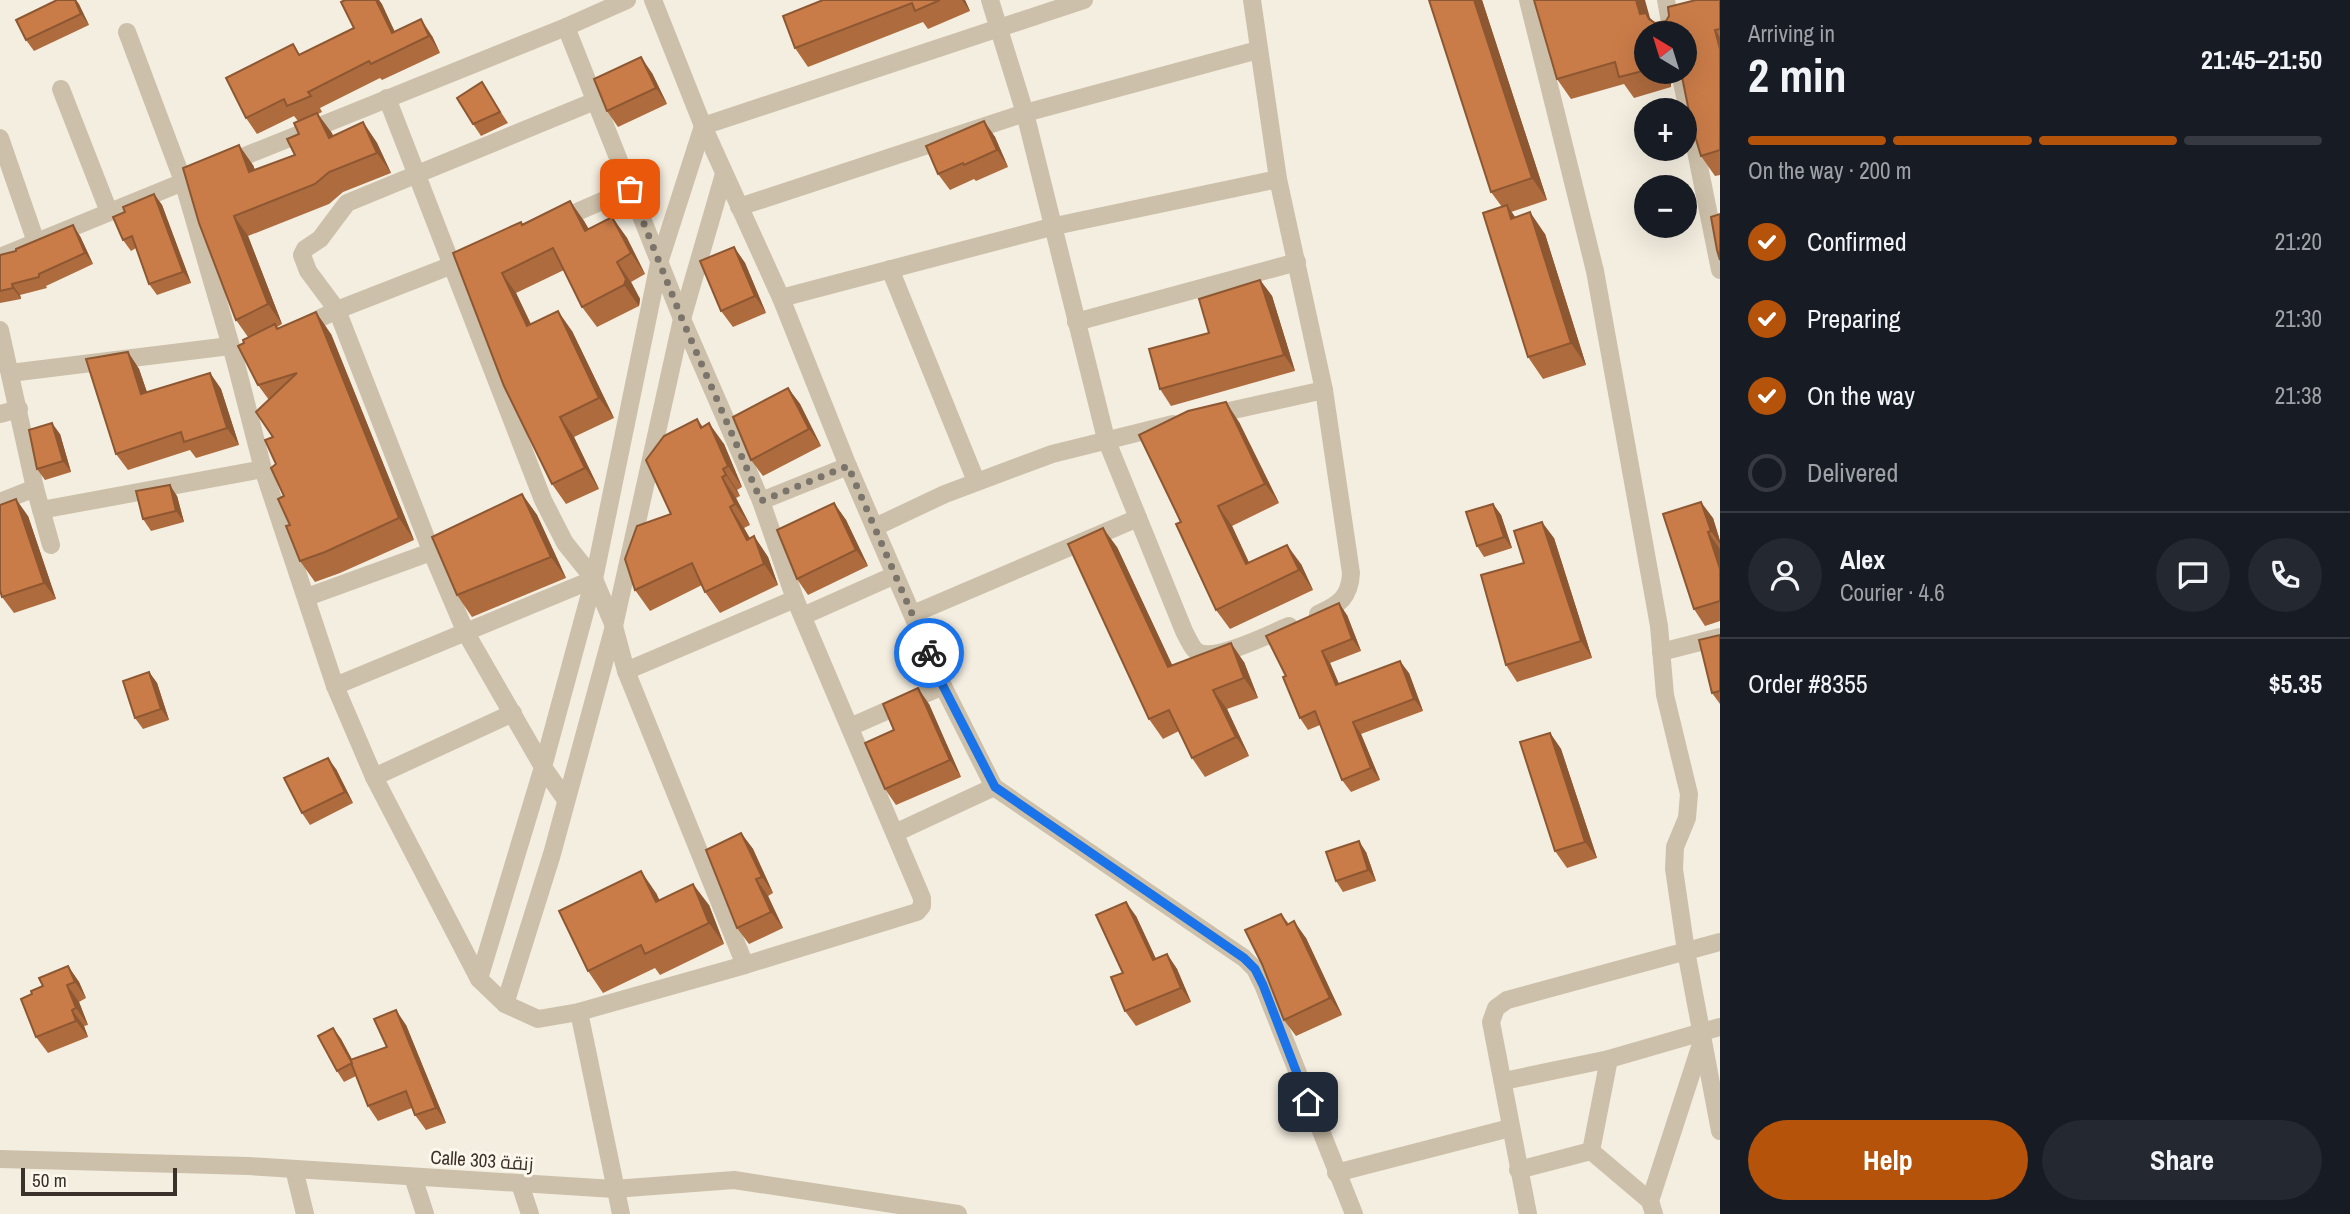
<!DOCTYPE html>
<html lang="en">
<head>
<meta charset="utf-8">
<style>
  :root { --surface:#171b24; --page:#242831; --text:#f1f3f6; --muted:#9ea1a6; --line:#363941; --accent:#b45309 }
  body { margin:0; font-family:"Archivo Narrow",Cairo,sans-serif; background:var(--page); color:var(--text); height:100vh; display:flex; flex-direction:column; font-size:26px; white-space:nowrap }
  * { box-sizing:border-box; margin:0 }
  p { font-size:23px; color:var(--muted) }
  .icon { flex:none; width:38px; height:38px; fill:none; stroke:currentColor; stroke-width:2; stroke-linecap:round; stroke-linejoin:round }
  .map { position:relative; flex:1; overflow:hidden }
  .sheet { display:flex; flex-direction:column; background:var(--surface); width:630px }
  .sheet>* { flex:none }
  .needle { width:46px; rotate:322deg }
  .controls { position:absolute; left:1634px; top:21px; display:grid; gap:14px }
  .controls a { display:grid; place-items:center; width:63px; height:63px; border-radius:50%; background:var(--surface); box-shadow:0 7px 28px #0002; font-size:35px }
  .scale { position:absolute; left:21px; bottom:18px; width:156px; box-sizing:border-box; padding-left:7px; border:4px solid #3a322a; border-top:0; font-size:19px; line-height:24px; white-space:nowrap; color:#3a322a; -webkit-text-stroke:5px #fbf7ed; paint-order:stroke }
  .pin { position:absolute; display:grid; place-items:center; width:60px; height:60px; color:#fff; margin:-30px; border-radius:14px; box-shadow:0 4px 10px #0006 }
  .courier { position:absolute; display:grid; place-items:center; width:70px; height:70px; margin:-35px; border:5px solid #1a73e8; border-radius:50%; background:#fff; color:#222; box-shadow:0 2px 9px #0007 }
  .head em { font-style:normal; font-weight:800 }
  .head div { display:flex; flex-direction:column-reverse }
  .head { display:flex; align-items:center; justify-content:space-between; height:119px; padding:0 28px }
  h1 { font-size:46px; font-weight:800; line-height:52px }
  .bar { display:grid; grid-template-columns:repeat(4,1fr); gap:10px 7px; align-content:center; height:84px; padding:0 28px }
  .bar i { height:9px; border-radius:5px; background:var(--line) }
  .bar .current { background:var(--accent) }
  .bar p { grid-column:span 4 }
  .line { display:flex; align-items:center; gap:18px; padding:0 28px; border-top:2px solid var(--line) }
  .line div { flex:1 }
  .round { display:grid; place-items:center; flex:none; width:74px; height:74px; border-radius:37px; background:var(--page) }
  ol { padding:0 28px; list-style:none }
  li { display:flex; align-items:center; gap:21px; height:77px }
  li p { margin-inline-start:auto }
  li .icon { padding:7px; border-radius:50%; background:var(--accent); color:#fff; stroke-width:4 }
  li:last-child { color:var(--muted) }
  li i { width:38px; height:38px; border:4px solid var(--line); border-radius:50% }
  .action { display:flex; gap:14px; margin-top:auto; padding:14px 28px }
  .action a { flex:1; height:80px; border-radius:42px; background:var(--accent); color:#fff; font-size:28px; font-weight:800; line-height:80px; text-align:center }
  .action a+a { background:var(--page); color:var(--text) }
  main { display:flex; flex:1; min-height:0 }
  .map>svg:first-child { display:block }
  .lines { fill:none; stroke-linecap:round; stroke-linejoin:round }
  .minor { stroke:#cdc0aa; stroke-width:18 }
  .wall { fill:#ae6b3e }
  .shaded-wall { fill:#8d5732 }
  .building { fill:#ca7c48; stroke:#8d5732; stroke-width:2 }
  .done { stroke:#7b746a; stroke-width:7; stroke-dasharray:0 12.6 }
  .route { stroke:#1a73e8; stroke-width:9 }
  .labels { text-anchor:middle; stroke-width:6; stroke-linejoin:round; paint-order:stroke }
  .street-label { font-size:19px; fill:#3a322a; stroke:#fbf7ed }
</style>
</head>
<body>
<main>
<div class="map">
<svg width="1720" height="1214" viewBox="0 0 1720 1214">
  <rect width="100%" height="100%" fill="#f4eee0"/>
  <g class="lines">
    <g class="minor">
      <polyline points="653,0 703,126 781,298 848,466 943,686 994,787 1244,958 1255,969 1263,985 1354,1214"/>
      <path d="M990 0 1025 113 1106 439 1184 631C1187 637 1191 646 1195 650 1211 665 1271 633 1289 626"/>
      <path d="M1252 0 1278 179 1324 390 1351 573C1350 597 1339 605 1318 614"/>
      <polyline points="1528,0 1595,271 1659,626 1665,695 1689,794 1687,818 1675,847 1674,869 1686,951 1720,1131"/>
      <polyline points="1666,0 1672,33"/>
      <polyline points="127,32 183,181 235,360 263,469 335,686 374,777 479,979 505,1004 538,1019 579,1012 745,965 917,912 922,906 922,898 795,599 761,501 682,319 566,27"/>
      <polyline points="1680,72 1720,270"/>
      <polyline points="61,89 109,212"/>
      <polyline points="387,98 543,500 565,543 594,579 614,626 626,671 745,965"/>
      <polyline points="0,138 36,242"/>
      <polyline points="225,164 566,27 627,0"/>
      <polyline points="739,207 1025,113 1258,50"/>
      <polyline points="556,221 630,189"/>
      <polyline points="0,257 193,178"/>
      <polyline points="890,269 976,481"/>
      <polyline points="781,298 1055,226 1278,179"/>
      <polyline points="1076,322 1297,262"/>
      <polyline points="298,329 337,310 460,262"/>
      <polyline points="0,330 35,488 51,545"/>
      <polyline points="10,373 230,346"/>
      <polyline points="0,414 19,409"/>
      <polyline points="1211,415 1324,390"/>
      <polyline points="761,501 848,466"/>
      <polyline points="0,502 35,488"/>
      <polyline points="41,510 263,469"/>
      <polyline points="875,527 945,494 1052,454 1173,424"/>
      <polyline points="307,597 442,548"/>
      <polyline points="913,614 1138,518"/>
      <polyline points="803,616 895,575"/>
      <polyline points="1661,652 1720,637"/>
      <polyline points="626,671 795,599"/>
      <polyline points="335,686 594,579"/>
      <polyline points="850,727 943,686"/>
      <polyline points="374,777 513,713"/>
      <polyline points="566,800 543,767 466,633 432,553 337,310 308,271 302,255 305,249 320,239 347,203 595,101"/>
      <polyline points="895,833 994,787"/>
      <polyline points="479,979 543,767 594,579 659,263 703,126 1084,0"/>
      <polyline points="505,1004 552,854 614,626 682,319 724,174"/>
      <polyline points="579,1012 621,1214"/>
      <polyline points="1504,1081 1609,1059 1720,1027"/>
      <polyline points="1591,1151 1609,1059"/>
      <polyline points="1591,1151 1650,1201"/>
      <polyline points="0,1159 248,1166 614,1189 734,1180 958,1214"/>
      <polyline points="294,1169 305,1214"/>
      <polyline points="1518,1170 1591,1151"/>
      <polyline points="1336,1173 1510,1128"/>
      <polyline points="413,1177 425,1214"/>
      <polyline points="520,1184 530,1214"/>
      <polyline points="1528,1214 1491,1022 1496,1008 1507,1000 1720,942"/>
      <polyline points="1654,1214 1650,1201 1701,1044"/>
    </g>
  </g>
  <g class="wall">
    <polygon points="57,0 76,0 89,25 34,51 26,40"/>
    <polygon points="345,0 379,0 395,32 432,36 440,53 382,80 380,78 320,108 322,112 318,114 333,136 363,122 377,143 391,173 343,192 329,204 248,236 282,324 277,327 278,328 331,334 414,540 340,573 315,582 300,561 290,525 276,464 269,400 258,385 244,343 248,337 236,320 199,223 253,165 255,170 295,155 299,134 298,121 294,116 257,134 246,118 300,54 354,28"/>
    <polygon points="823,0 965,0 970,11 928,29 923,22 808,67 795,48"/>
    <polygon points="1429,0 1482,0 1547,200 1511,212 1515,217 1545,234 1586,365 1543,379 1528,357 1502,207 1491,192"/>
    <polygon points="1720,0 1720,175 1715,176 1701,156 1685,33 1647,33 1647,72 1670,72 1671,87 1634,98 1624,84 1571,99 1557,79 1650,18 1655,23 1666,21"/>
    <polygon points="652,73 667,104 618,127 607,111"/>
    <polygon points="489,94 508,123 481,136 473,124"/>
    <polygon points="984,121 995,137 1008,167 976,181 974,179 950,190 938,174"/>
    <polygon points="154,194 162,205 191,283 157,295 149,284 136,248 131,251 123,240 125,212"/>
    <polygon points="570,201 584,221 589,229 612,217 627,238 645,274 631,282 640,299 639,306 597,327 582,307 564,270 516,293 531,324 572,331 614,418 574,437 599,489 566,504 552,484 453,253 523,224"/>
    <polygon points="80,236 93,264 46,286 47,288 20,295 21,299 0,303 0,255"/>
    <polygon points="734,247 745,263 766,313 733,327 721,311"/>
    <polygon points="1260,280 1272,296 1295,371 1171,406 1160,389 1209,333"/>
    <polygon points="128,352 139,369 147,392 210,373 221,389 239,445 196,458 190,450 128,470 116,454"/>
    <polygon points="788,388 800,404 821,446 763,476 751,460"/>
    <polygon points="697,419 703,427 724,444 742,487 737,490 740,496 736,498 750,525 744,528 750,538 754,536 768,557 778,585 720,613 705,592 702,585 650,611 635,590 671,514"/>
    <polygon points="1239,422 1279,503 1232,526 1249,563 1301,564 1313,590 1230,629 1216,610 1181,522"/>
    <polygon points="60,434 71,472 45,480 37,469"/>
    <polygon points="522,494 537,515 566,578 472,617 457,595"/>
    <polygon points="177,496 184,522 151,531 143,519"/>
    <polygon points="834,503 846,520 868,566 808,595 797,579"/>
    <polygon points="1493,504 1501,515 1512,548 1484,557 1477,546"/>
    <polygon points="1663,514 1713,518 1720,541 1720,621 1705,626 1694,609"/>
    <polygon points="28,516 56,599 14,613 2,597"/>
    <polygon points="1554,538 1592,658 1517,682 1506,665 1524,563"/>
    <polygon points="1117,547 1172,665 1244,662 1258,698 1227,709 1249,756 1205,777 1192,758 1179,731 1163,739 1149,719"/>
    <polygon points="1347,615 1361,651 1330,663 1339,684 1409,673 1423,711 1361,734 1380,780 1351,792 1342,780 1320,725 1308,730 1300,718 1286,676"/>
    <polygon points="1720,635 1720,704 1712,693"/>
    <polygon points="149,672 157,683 169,720 143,729 135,718"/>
    <polygon points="929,704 961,777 896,805 885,789 894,730"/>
    <polygon points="1550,733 1561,749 1597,858 1567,868 1555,851"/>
    <polygon points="336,769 353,803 310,825 302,813"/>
    <polygon points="741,833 753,849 773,893 768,896 783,928 749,944 737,928"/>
    <polygon points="1366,852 1376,881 1343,892 1336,881"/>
    <polygon points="656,893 659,900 709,905 724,944 660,975 655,968 603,993 588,971"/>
    <polygon points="1281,914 1289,924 1306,938 1342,1015 1296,1036 1284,1020"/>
    <polygon points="1136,916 1156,959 1167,954 1177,969 1191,1002 1136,1026 1125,1011 1123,973"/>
    <polygon points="68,966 79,982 86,998 79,1002 88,1025 84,1026 88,1037 48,1053 36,1037 32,994"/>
    <polygon points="406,1025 446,1123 426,1130 415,1115 412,1108 378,1121 368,1106 356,1076 344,1082 337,1071 333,1028 341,1039 352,1060 387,1047"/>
  </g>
  <g class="shaded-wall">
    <polygon points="75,0 76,0 79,4 89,25 81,14"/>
    <polygon points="376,0 379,0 382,4 403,50 392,33"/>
    <polygon points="962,0 965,0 970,11"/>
    <polygon points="1474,0 1482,0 1547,200 1532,178"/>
    <polygon points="1636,0 1645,0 1650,18 1660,33 1640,14"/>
    <polygon points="421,19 432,36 440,53 429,36"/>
    <polygon points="1715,30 1720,37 1720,49"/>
    <polygon points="641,57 652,73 667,104 656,88"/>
    <polygon points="1661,72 1670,72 1671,87"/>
    <polygon points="317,113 332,133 343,158 329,138"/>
    <polygon points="984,121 995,137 1008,167 997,150"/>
    <polygon points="363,122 377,143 391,173 377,153"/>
    <polygon points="239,145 253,165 263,192 249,172"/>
    <polygon points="154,194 162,205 191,283 183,272"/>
    <polygon points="570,201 584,221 600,251 585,231"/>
    <polygon points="1507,205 1522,227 1511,219"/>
    <polygon points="1530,212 1545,234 1586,365 1571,343"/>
    <polygon points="234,216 248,236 282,324 268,304"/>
    <polygon points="612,217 627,238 645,274 631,253"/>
    <polygon points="73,225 80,236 93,264 85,253"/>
    <polygon points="734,247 745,263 766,313 755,296"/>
    <polygon points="617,262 631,282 640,299 639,306 624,285"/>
    <polygon points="502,273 516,293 541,346 527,326"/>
    <polygon points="1260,280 1272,296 1295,371 1284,355"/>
    <polygon points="12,284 20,295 21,299 13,288"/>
    <polygon points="558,311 572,331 614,418 599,398"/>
    <polygon points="316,312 331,334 414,540 399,518"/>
    <polygon points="128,352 139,369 153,410 141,394"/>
    <polygon points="210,373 221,389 239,445 227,428"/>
    <polygon points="788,388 800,404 821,446 809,429"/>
    <polygon points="1226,402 1239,422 1279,503 1265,484"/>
    <polygon points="560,417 574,437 599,489 585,468"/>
    <polygon points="52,423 60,434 71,472 63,461"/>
    <polygon points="709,423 724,444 742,487 728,466"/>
    <polygon points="723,469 737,490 740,496 726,475"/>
    <polygon points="722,477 736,498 750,525 735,504"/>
    <polygon points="170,485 177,496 184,522 176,511"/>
    <polygon points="522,494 537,515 566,578 551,557"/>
    <polygon points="16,499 28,516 56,599 44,583"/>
    <polygon points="1701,502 1713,518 1720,541 1720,544 1711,531"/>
    <polygon points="834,503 846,520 868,566 856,550"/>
    <polygon points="1493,504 1501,515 1512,548 1504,537"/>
    <polygon points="1218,506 1232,526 1259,584 1246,564"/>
    <polygon points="730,507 744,528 761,560 747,540"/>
    <polygon points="1542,522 1554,538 1592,658 1581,641"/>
    <polygon points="1103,528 1117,547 1182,686 1168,667"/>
    <polygon points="1708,532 1720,549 1720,569"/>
    <polygon points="754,536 768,557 778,585 764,564"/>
    <polygon points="1287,545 1301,564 1313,590 1299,570"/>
    <polygon points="1339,603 1347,615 1361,651 1352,639"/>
    <polygon points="1231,643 1244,662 1258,698 1244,678"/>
    <polygon points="1322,651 1330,663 1345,698 1336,685"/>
    <polygon points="1400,661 1409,673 1423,711 1414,699"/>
    <polygon points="149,672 157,683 169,720 161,709"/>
    <polygon points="918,688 929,704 961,777 950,760"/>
    <polygon points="1213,690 1227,709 1249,756 1236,737"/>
    <polygon points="1353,722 1361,734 1380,780 1371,768"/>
    <polygon points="1550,733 1561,749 1597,858 1585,842"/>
    <polygon points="328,758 336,769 353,803 345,792"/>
    <polygon points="741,833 753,849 773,893 762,877"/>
    <polygon points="1359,841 1366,852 1376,881 1368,870"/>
    <polygon points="641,871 656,893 671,923 656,902"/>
    <polygon points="756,879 768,896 783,928 771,912"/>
    <polygon points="693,884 709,905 724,944 709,923"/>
    <polygon points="1126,902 1136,916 1163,974 1153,960"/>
    <polygon points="1294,921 1306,938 1342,1015 1330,998"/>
    <polygon points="1167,954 1177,969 1191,1002 1181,988"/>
    <polygon points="68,966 79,982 86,998 75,982"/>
    <polygon points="67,985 79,1002 88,1025 76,1008"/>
    <polygon points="72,1010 84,1026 88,1037 76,1021"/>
    <polygon points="396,1010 406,1025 446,1123 436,1108"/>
    <polygon points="333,1028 341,1039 360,1074 352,1063"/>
  </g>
  <g class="building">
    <polygon points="57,0 75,0 81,14 26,40 16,20"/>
    <polygon points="345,0 376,0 392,33 421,19 429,36 371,64 369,61 308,92 311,96 287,106 284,99 246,118 226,78 293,44 299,55 354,28 341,2"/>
    <polygon points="823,0 940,0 915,11 912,3 795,48 783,16"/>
    <polygon points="1429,0 1474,0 1532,178 1491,192"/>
    <polygon points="1534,0 1636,0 1640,14 1646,13 1649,19 1655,23 1666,21 1669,16 1668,7 1696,0 1720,0 1720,29 1715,30 1720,49 1720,150 1701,156 1692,126 1681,72 1685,72 1685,33 1647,33 1647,70 1619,77 1615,62 1557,79"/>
    <polygon points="641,57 656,88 607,111 594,79"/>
    <polygon points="482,82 500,112 473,124 457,98"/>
    <polygon points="317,113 329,138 363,122 377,153 329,172 315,184 234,216 268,304 236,320 199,223 183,168 239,145 249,172 295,155 287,139 299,134 294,123"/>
    <polygon points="984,121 997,150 964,165 963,163 938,174 926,146"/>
    <polygon points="154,194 183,272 149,284 132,236 123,240 113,217 125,212 123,207"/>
    <polygon points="570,201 585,231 612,217 631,253 617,262 626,279 624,285 582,307 553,248 502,273 527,326 558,311 599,398 560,417 585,468 552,484 504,386 453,253 521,222 522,225"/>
    <polygon points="1507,205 1511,219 1530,212 1571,343 1528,357 1483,213"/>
    <polygon points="1720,214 1720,260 1717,250 1711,217"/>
    <polygon points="73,225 85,253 39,274 39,277 12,284 13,288 0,291 0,255 16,251 16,249"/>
    <polygon points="734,247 755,296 721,311 700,261"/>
    <polygon points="1260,280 1284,355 1160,389 1149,349 1209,333 1199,299"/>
    <polygon points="316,312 399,518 325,552 300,561 286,526 290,525 278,499 284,496 271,468 276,464 265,440 273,437 256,412 297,373 258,385 238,346 244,343 243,340 275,324 277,329"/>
    <polygon points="128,352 141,394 210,373 227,428 184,442 181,432 116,454 86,359"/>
    <polygon points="788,388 809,429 751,460 733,417"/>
    <polygon points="1226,402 1265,484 1218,506 1246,564 1287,545 1299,570 1216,610 1176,524 1181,522 1139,435 1188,411"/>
    <polygon points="697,419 701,428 709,423 728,466 723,469 726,475 722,477 735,504 730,507 747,540 754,536 764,564 705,592 692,563 635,590 625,559 637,526 671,514 646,460 664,436"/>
    <polygon points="52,423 63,461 37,469 29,430"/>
    <polygon points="170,485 176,511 143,519 136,491"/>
    <polygon points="522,494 551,557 457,595 432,537"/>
    <polygon points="16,499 44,583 2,597 0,590 0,505"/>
    <polygon points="1701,502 1711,531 1708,532 1720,569 1720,601 1694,609 1663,514"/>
    <polygon points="834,503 856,550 797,579 777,530"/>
    <polygon points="1493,504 1504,537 1477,546 1466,512"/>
    <polygon points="1542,522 1581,641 1506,665 1481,575 1524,563 1514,531"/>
    <polygon points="1103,528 1168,667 1231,643 1244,678 1213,690 1236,737 1192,758 1169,710 1149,719 1068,544"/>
    <polygon points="1339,603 1352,639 1322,651 1336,685 1400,661 1414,699 1353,722 1371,768 1342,780 1315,711 1300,718 1283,677 1286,676 1266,636"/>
    <polygon points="1720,635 1720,691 1712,693 1699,640"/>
    <polygon points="149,672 161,709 135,718 123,681"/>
    <polygon points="918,688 950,760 885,789 865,743 894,730 883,704"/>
    <polygon points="1550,733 1585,842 1555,851 1520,742"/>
    <polygon points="328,758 345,792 302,813 284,778"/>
    <polygon points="741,833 762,877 756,879 771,912 737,928 706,850"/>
    <polygon points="1359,841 1368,870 1336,881 1326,852"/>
    <polygon points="641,871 656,902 693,884 709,923 645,954 641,945 588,971 559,911"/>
    <polygon points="1126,902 1153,960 1167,954 1181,988 1125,1011 1111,977 1123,973 1096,915"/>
    <polygon points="1281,914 1287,925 1294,921 1330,998 1284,1020 1262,964 1245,930"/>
    <polygon points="68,966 75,982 67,985 76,1008 72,1010 76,1021 36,1037 21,999 32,994 31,991 43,986 39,978"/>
    <polygon points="396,1010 436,1108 415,1115 406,1091 368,1106 350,1060 387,1047 374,1019"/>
    <polygon points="333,1028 352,1063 337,1071 318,1036"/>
  </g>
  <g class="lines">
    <polyline class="done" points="630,189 682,319 761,501 848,466 929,653"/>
    <polyline class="route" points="929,653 943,686 995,787 1244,958 1255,969 1263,985 1308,1102"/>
  </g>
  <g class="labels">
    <g class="street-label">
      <text transform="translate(482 1160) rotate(4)" y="7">Calle 303 زنقة</text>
    </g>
  </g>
</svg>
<div class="controls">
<a><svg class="needle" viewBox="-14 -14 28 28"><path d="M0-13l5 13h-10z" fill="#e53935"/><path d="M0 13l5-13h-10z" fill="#9ea1a6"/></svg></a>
<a>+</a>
<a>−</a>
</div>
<div class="scale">50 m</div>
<div class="pin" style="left:630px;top:189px;background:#ea580c"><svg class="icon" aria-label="bag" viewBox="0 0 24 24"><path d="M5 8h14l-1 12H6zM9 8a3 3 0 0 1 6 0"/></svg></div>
<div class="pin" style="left:1308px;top:1102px;background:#1f2937"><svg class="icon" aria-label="home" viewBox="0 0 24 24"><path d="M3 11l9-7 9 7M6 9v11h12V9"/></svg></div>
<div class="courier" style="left:929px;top:653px"><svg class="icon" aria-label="bike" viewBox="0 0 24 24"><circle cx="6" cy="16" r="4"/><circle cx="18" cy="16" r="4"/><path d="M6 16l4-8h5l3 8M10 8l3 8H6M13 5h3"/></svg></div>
</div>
<section class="sheet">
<div class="head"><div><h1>2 min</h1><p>Arriving in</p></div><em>21:45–21:50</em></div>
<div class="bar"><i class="current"></i><i class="current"></i><i class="current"></i><i></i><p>On the way · 200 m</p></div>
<ol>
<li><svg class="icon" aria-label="check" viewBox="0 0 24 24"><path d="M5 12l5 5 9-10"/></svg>Confirmed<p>21:20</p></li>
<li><svg class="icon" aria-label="check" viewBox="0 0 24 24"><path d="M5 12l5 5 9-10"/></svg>Preparing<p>21:30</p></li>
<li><svg class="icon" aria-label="check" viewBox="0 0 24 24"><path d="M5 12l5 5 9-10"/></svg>On the way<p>21:38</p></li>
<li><i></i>Delivered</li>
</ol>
<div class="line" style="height:126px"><a class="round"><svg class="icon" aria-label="person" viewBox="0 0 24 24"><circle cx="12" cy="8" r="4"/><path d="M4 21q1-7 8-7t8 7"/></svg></a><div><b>Alex</b><p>Courier · 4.6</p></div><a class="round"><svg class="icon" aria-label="chat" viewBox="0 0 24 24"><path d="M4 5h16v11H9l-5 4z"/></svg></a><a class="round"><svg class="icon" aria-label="phone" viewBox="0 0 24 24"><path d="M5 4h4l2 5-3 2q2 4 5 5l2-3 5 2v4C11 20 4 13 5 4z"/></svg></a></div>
<div class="line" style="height:91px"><div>Order #8355</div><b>$5.35</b></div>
<div class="action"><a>Help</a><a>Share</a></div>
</section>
</main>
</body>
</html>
